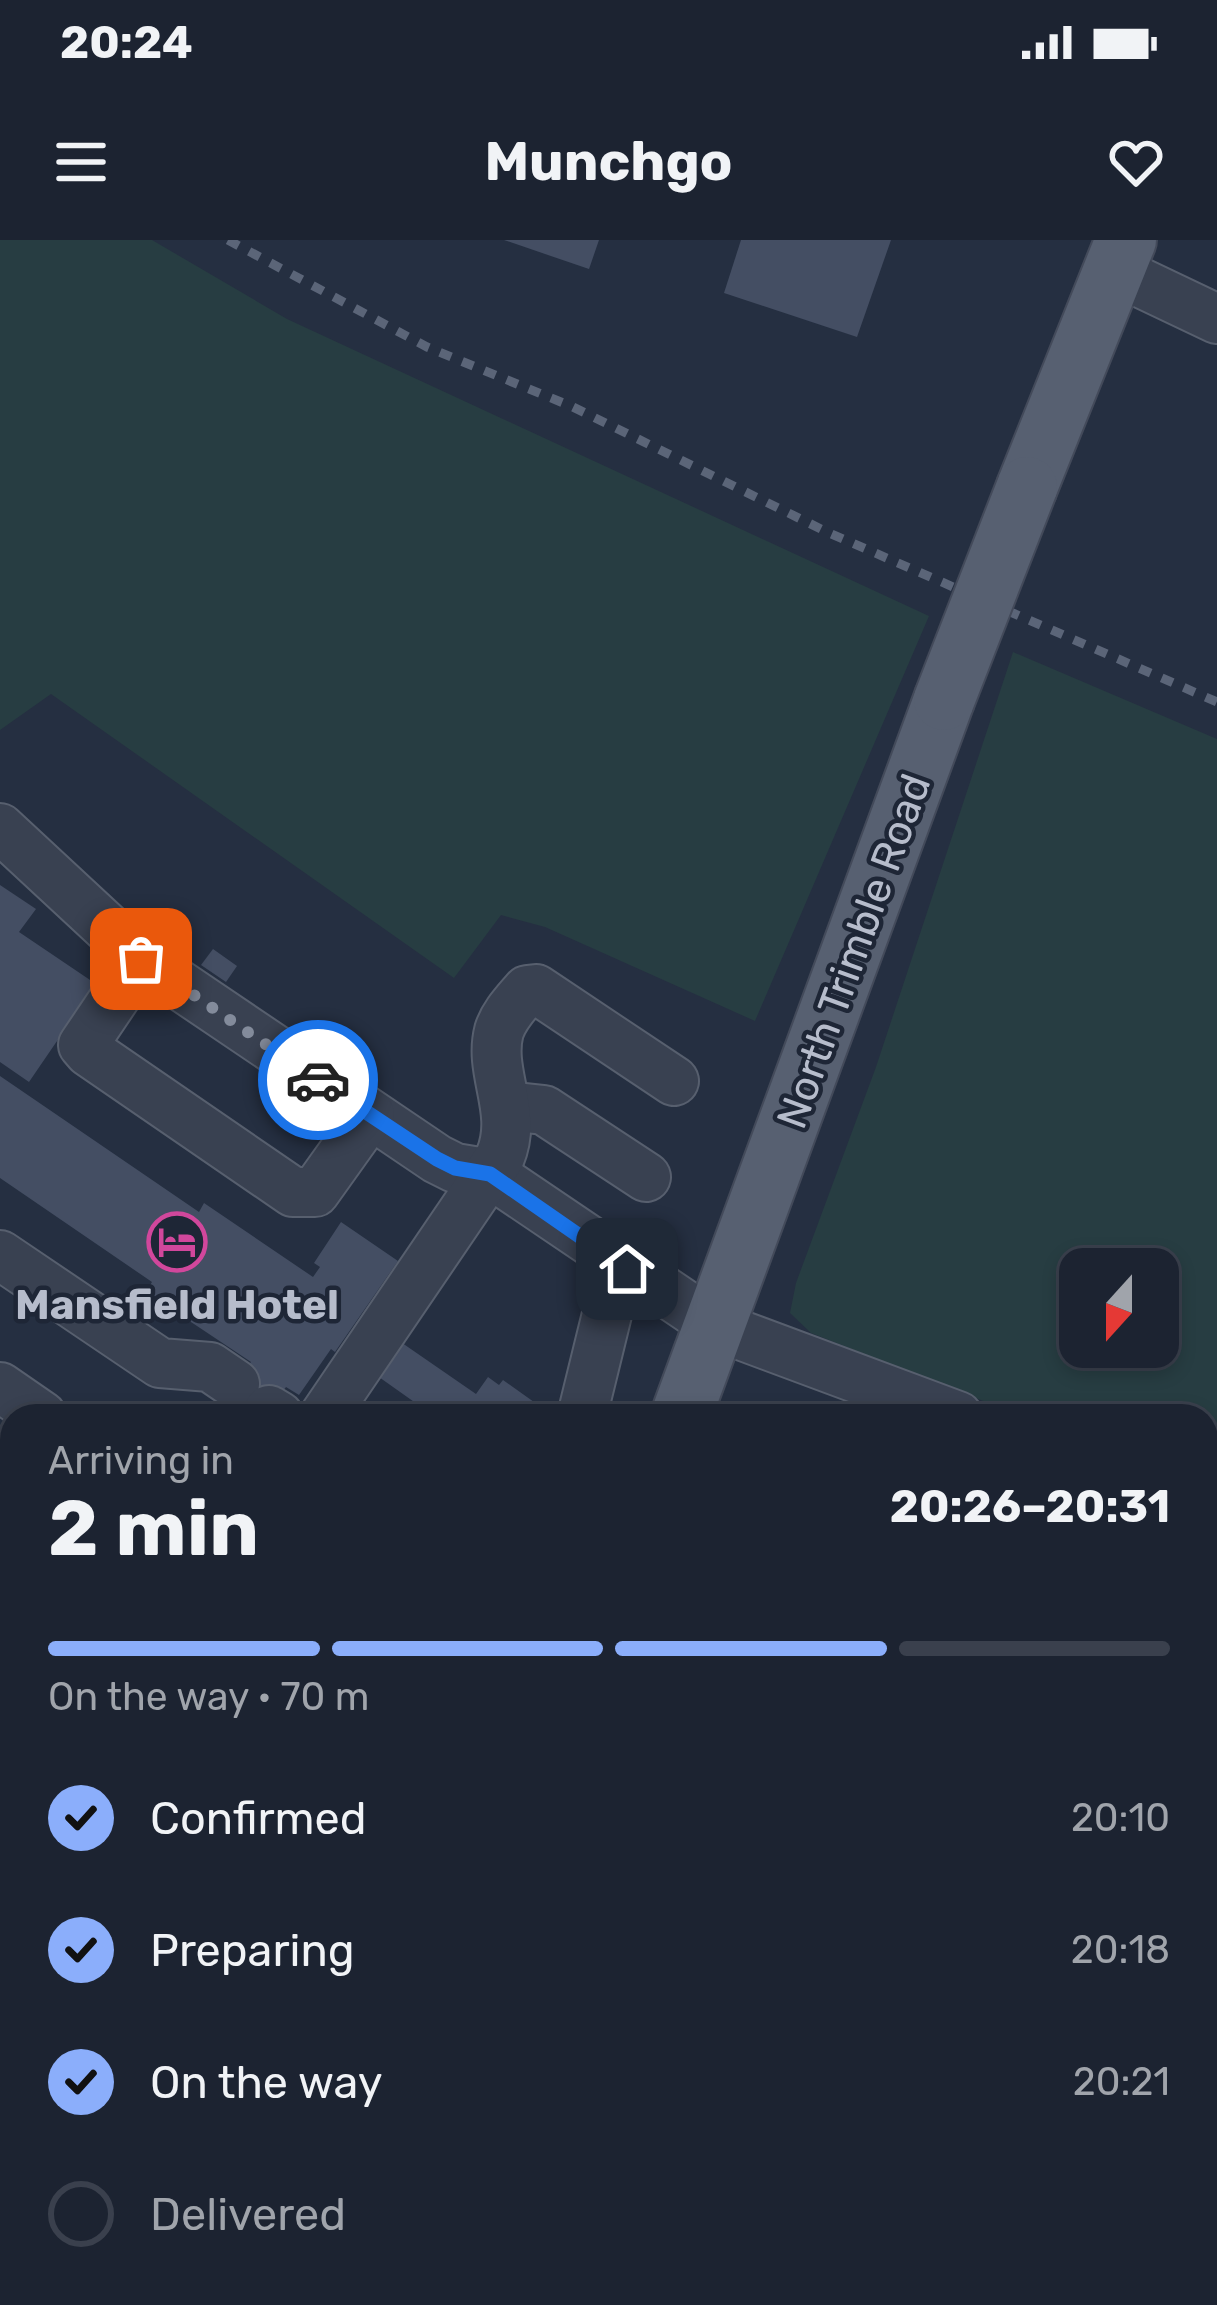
<!DOCTYPE html>
<html lang="en">
<head>
<meta charset="utf-8">
<style>
  :root { --surface:#1c2331; --page:#252b39; --text:#f1f3f6; --muted:#a0a4ab; --line:#3a404d; --accent:#8baefb }
  body { margin:0; font-family:Rubik,sans-serif; background:var(--page); color:var(--text); height:100vh; display:flex; flex-direction:column; font-size:45px; white-space:nowrap }
  * { box-sizing:border-box; margin:0 }
  p { font-size:39px; color:var(--muted) }
  .icon { flex:none; width:66px; height:66px; fill:none; stroke:currentColor; stroke-width:2; stroke-linecap:round; stroke-linejoin:round }
  .map { position:relative; flex:1; overflow:hidden }
  .sheet { position:absolute; left:0px; top:1164px; width:1218px; height:903px; display:flex; flex-direction:column; background:var(--surface); border-radius:36px 36px 0 0; box-shadow:0 6px 18px #0003,0 0 0 3px var(--line) }
  .sheet>* { flex:none }
  .needle { width:78px; rotate:201deg }
  .fabs { position:absolute; left:1059px; top:1008px; display:grid; gap:24px }
  .fabs a { display:grid; place-items:center; width:120px; height:120px; border-radius:24px; background:var(--surface); box-shadow:0 6px 18px #0003,0 0 0 3px var(--line); font-size:60px }
  .pin { position:absolute; display:grid; place-items:center; width:102px; height:102px; color:#fff; margin:-51px; border-radius:24px; box-shadow:0 6px 18px #0006 }
  .courier { position:absolute; display:grid; place-items:center; width:120px; height:120px; margin:-60px; border:9px solid #1a73e8; border-radius:50%; background:#fff; color:#222; box-shadow:0 3px 15px #0007 }
  .overview em { font-style:normal; font-weight:700 }
  .overview div { display:flex; flex-direction:column-reverse }
  .overview { display:flex; align-items:center; justify-content:space-between; height:204px; padding:0 48px }
  h1 { font-size:78px; font-weight:700; line-height:90px }
  .bar { display:grid; grid-template-columns:repeat(4,1fr); gap:18px 12px; align-content:center; height:144px; padding:0 48px }
  .bar i { height:15px; border-radius:9px; background:var(--line) }
  .bar .active { background:var(--accent) }
  .bar p { grid-column:span 4 }
  ol { padding:0 48px; list-style:none }
  li { display:flex; align-items:center; gap:36px; height:132px }
  li p { margin-inline-start:auto }
  li .icon { padding:12px; border-radius:50%; background:var(--accent); color:#111; stroke-width:4 }
  li:last-child { color:var(--muted) }
  li i { width:66px; height:66px; border:6px solid var(--line); border-radius:50% }
  .status { display:flex; justify-content:space-between; align-items:center; height:84px; padding:0 60px; background:var(--surface); direction:ltr }
  .status svg { height:33px; fill:currentColor }
  header { display:flex; justify-content:space-between; align-items:center; height:156px; padding:0 48px; background:var(--surface); font-size:54px; font-weight:700 }
  .map>svg:first-child { display:block }
  .green { fill:#273d42; fill-rule:evenodd }
  .building { fill:#444e63 }
  .lines { fill:none; stroke-linecap:round; stroke-linejoin:round }
  .minor-casing { stroke:#575f6e; stroke-width:52 }
  .major-casing { stroke:#434a5a; stroke-width:64 }
  .highway-casing { stroke:#444c5b; stroke-width:70 }
  .minor { stroke:#394151; stroke-width:48 }
  .major { stroke:#576071; stroke-width:60 }
  .highway { stroke:#776d56; stroke-width:66 }
  .rail { stroke:#5b6578; stroke-width:9; stroke-dasharray:12 12; stroke-linecap:butt }
  .major-bridge-casing { stroke:#434a5a; stroke-width:64; stroke-linecap:butt }
  .major-bridge { stroke:#576071; stroke-width:60 }
  .done { stroke:#838b9b; stroke-width:12; stroke-dasharray:0 21.6 }
  .route { stroke:#1a73e8; stroke-width:15 }
  .labels { text-anchor:middle; stroke-width:9; stroke-linejoin:round; paint-order:stroke }
  .street-label { font-size:42px; fill:#b6bccb; stroke:#1e2636 }
  .poi-label { font-size:42px; font-weight:bold; fill:#b6bccb; stroke:#1e2636 }
</style>
</head>
<body>
<div class="status"><b>20:24</b><svg viewBox="0 0 49 12"><path d="M0 12V9h3v3zM5 12V6h3v6zM10 12V3h3v9zM15 12V0h3v12zM26 1h20v11H26zM47 4h2v5h-2z"/></svg></div>
<header><svg class="icon" aria-label="menu" viewBox="0 0 24 24"><path d="M4 6h16M4 12h16M4 18h16"/></svg>Munchgo<svg class="icon" aria-label="heart" viewBox="0 0 24 24"><path d="M12 20l-8-8c-3-5 5-10 8-4 3-6 11-1 8 4z"/></svg></header>
<div class="map">
<svg width="1217" height="2065" viewBox="0 0 1217 2065">
  <rect width="100%" height="100%" fill="#252f41"/>
  <g class="green">
    <polygon points="0,0 152,0 287,79 929,376 755,781 545,687 501,675 454,738 51,454 0,490"/>
    <path d="M1013 412 1217 499V1251L1206 1247V1176H1021L811 1093 790 1073 796 1043 876 827ZM1080 1029H1158V1107H1080Z"/>
    <polygon points="0,1999 12,2001 12,2055 272,2055 277,2065 0,2065"/>
  </g>
  <g class="building">
    <polygon points="504,0 599,0 589,29"/>
    <polygon points="741,0 891,0 857,97 724,53"/>
    <polygon points="0,645 36,669 19,692 96,744 29,842 0,822"/>
    <polygon points="213,709 237,726 226,742 201,725"/>
    <polygon points="0,836 199,972 204,963 313,1037 320,1027 314,1023 341,982 398,1021 335,1112 331,1109 299,1155 286,1147 265,1176 228,1176 217,1168 251,1122 146,1052 152,1042 0,938"/>
    <polygon points="392,1096 476,1154 488,1137 499,1145 503,1140 548,1172 545,1176 434,1176 369,1130"/>
    <polygon points="1206,1410 1217,1414 1217,1643 1206,1639"/>
    <polygon points="0,1731 12,1737 12,1782 0,1809"/>
    <polygon points="1006,2055 1094,2055 1090,2065 1003,2065"/>
  </g>
  <g class="lines">
    <defs>
      <g id="minor">
        <polyline points="1114,30 1217,79"/>
        <polyline points="0,588 141,719 437,919 455,928 491,934 716,1086 958,1176"/>
        <polyline points="141,719 83,805 89,812 293,952 315,952 370,875"/>
        <polyline points="507,866 544,870 646,937"/>
        <polyline points="0,1015 160,1123 210,1127 235,1144"/>
        <polyline points="0,1147 42,1176"/>
        <polyline points="269,1170 279,1176"/>
        <path d="M324 1176 500 917C519 871 488 833 499 791 504 775 516 763 527 750L536 749 674 841"/>
        <polyline points="582,1176 611,1058 627,1029"/>
        <polyline points="1206,1272 1217,1276"/>
        <polyline points="1206,1372 1217,1376"/>
        <polyline points="0,1403 12,1381"/>
        <polyline points="0,1718 12,1706"/>
        <polyline points="640,2055 655,2065"/>
        <polyline points="747,2055 766,2065"/>
        <polyline points="945,2065 949,2055"/>
        <polyline points="1154,2065 1158,2055"/>
      </g>
      <g id="major">
        <polyline points="1027,247 1126,0"/>
        <polyline points="681,1176 944,460"/>
        <polyline points="343,2065 347,2055"/>
      </g>
      <g id="highway">
        <polyline points="0,1976 12,1978"/>
        <polyline points="415,2055 435,2065"/>
      </g>
    </defs>
    <use href="#minor" class="minor-casing"/>
    <use href="#major" class="major-casing"/>
    <use href="#highway" class="highway-casing"/>
    <use href="#minor" class="minor"/>
    <use href="#major" class="major"/>
    <use href="#highway" class="highway"/>
    <polyline class="rail" points="228,0 427,107 573,167 827,292 1217,462"/>
    <defs>
      <polyline id="major-bridge" points="944,460 1027,247"/>
    </defs>
    <use href="#major-bridge" class="major-bridge-casing"/>
    <use href="#major-bridge" class="major-bridge"/>
  </g>
  <g class="lines">
    <polyline class="done" points="141,719 318,840"/>
    <polyline class="route" points="318,840 437,919 455,928 490,934 627,1029"/>
  </g>
  <defs>
    <symbol id="hotel-ring" viewBox="-11 -11 22 22"><circle r="9.5" fill="#1e2636" stroke="#d1479c" stroke-width="1.5"/><path d="M-6-4.5h1.5V1H6V5H4.5V3h-9V5H-6ZM-4 0a1.8 1.8 0 1 1 3.6 0ZM.5 0V-2.5h3Q6-2.5 6 0Z" fill="#d1479c"/></symbol>
  </defs>
  <g fill-rule="evenodd">
    <use href="#hotel-ring" x="144" y="969" width="66" height="66"/>
  </g>
  <g class="labels">
    <g class="street-label">
      <text transform="translate(853 711) rotate(-70)" y="15">North Trimble Road</text>
    </g>
    <g class="poi-label">
      <text x="177" y="1079">Mansfield Hotel</text>
    </g>
  </g>
</svg>
<div class="fabs">
<a><svg class="needle" viewBox="-14 -14 28 28"><path d="M0-13l5 13h-10z" fill="#e53935"/><path d="M0 13l5-13h-10z" fill="#a0a4ab"/></svg></a>
</div>
<div class="pin" style="left:141px;top:719px;background:#ea580c"><svg class="icon" aria-label="bag" viewBox="0 0 24 24"><path d="M5 8h14l-1 12H6zM9 8a3 3 0 0 1 6 0"/></svg></div>
<div class="pin" style="left:627px;top:1029px;background:#1f2937"><svg class="icon" aria-label="home" viewBox="0 0 24 24"><path d="M3 11l9-7 9 7M6 9v11h12V9"/></svg></div>
<div class="courier" style="left:318px;top:840px"><svg class="icon" aria-label="car" viewBox="0 0 24 24"><path d="M5 17H2v-5l4-1 3-4h7l3 4 3 1v5h-3M9 17h6M6 11h13"/><circle cx="7" cy="17" r="2"/><circle cx="17" cy="17" r="2"/></svg></div>
<section class="sheet">
<div class="overview"><div><h1>2 min</h1><p>Arriving in</p></div><em>20:26–20:31</em></div>
<div class="bar"><i class="active"></i><i class="active"></i><i class="active"></i><i></i><p>On the way · 70 m</p></div>
<ol>
<li><svg class="icon" aria-label="check" viewBox="0 0 24 24"><path d="M5 12l5 5 9-10"/></svg>Confirmed<p>20:10</p></li>
<li><svg class="icon" aria-label="check" viewBox="0 0 24 24"><path d="M5 12l5 5 9-10"/></svg>Preparing<p>20:18</p></li>
<li><svg class="icon" aria-label="check" viewBox="0 0 24 24"><path d="M5 12l5 5 9-10"/></svg>On the way<p>20:21</p></li>
<li><i></i>Delivered</li>
</ol>
</section>
</div>
</body>
</html>
